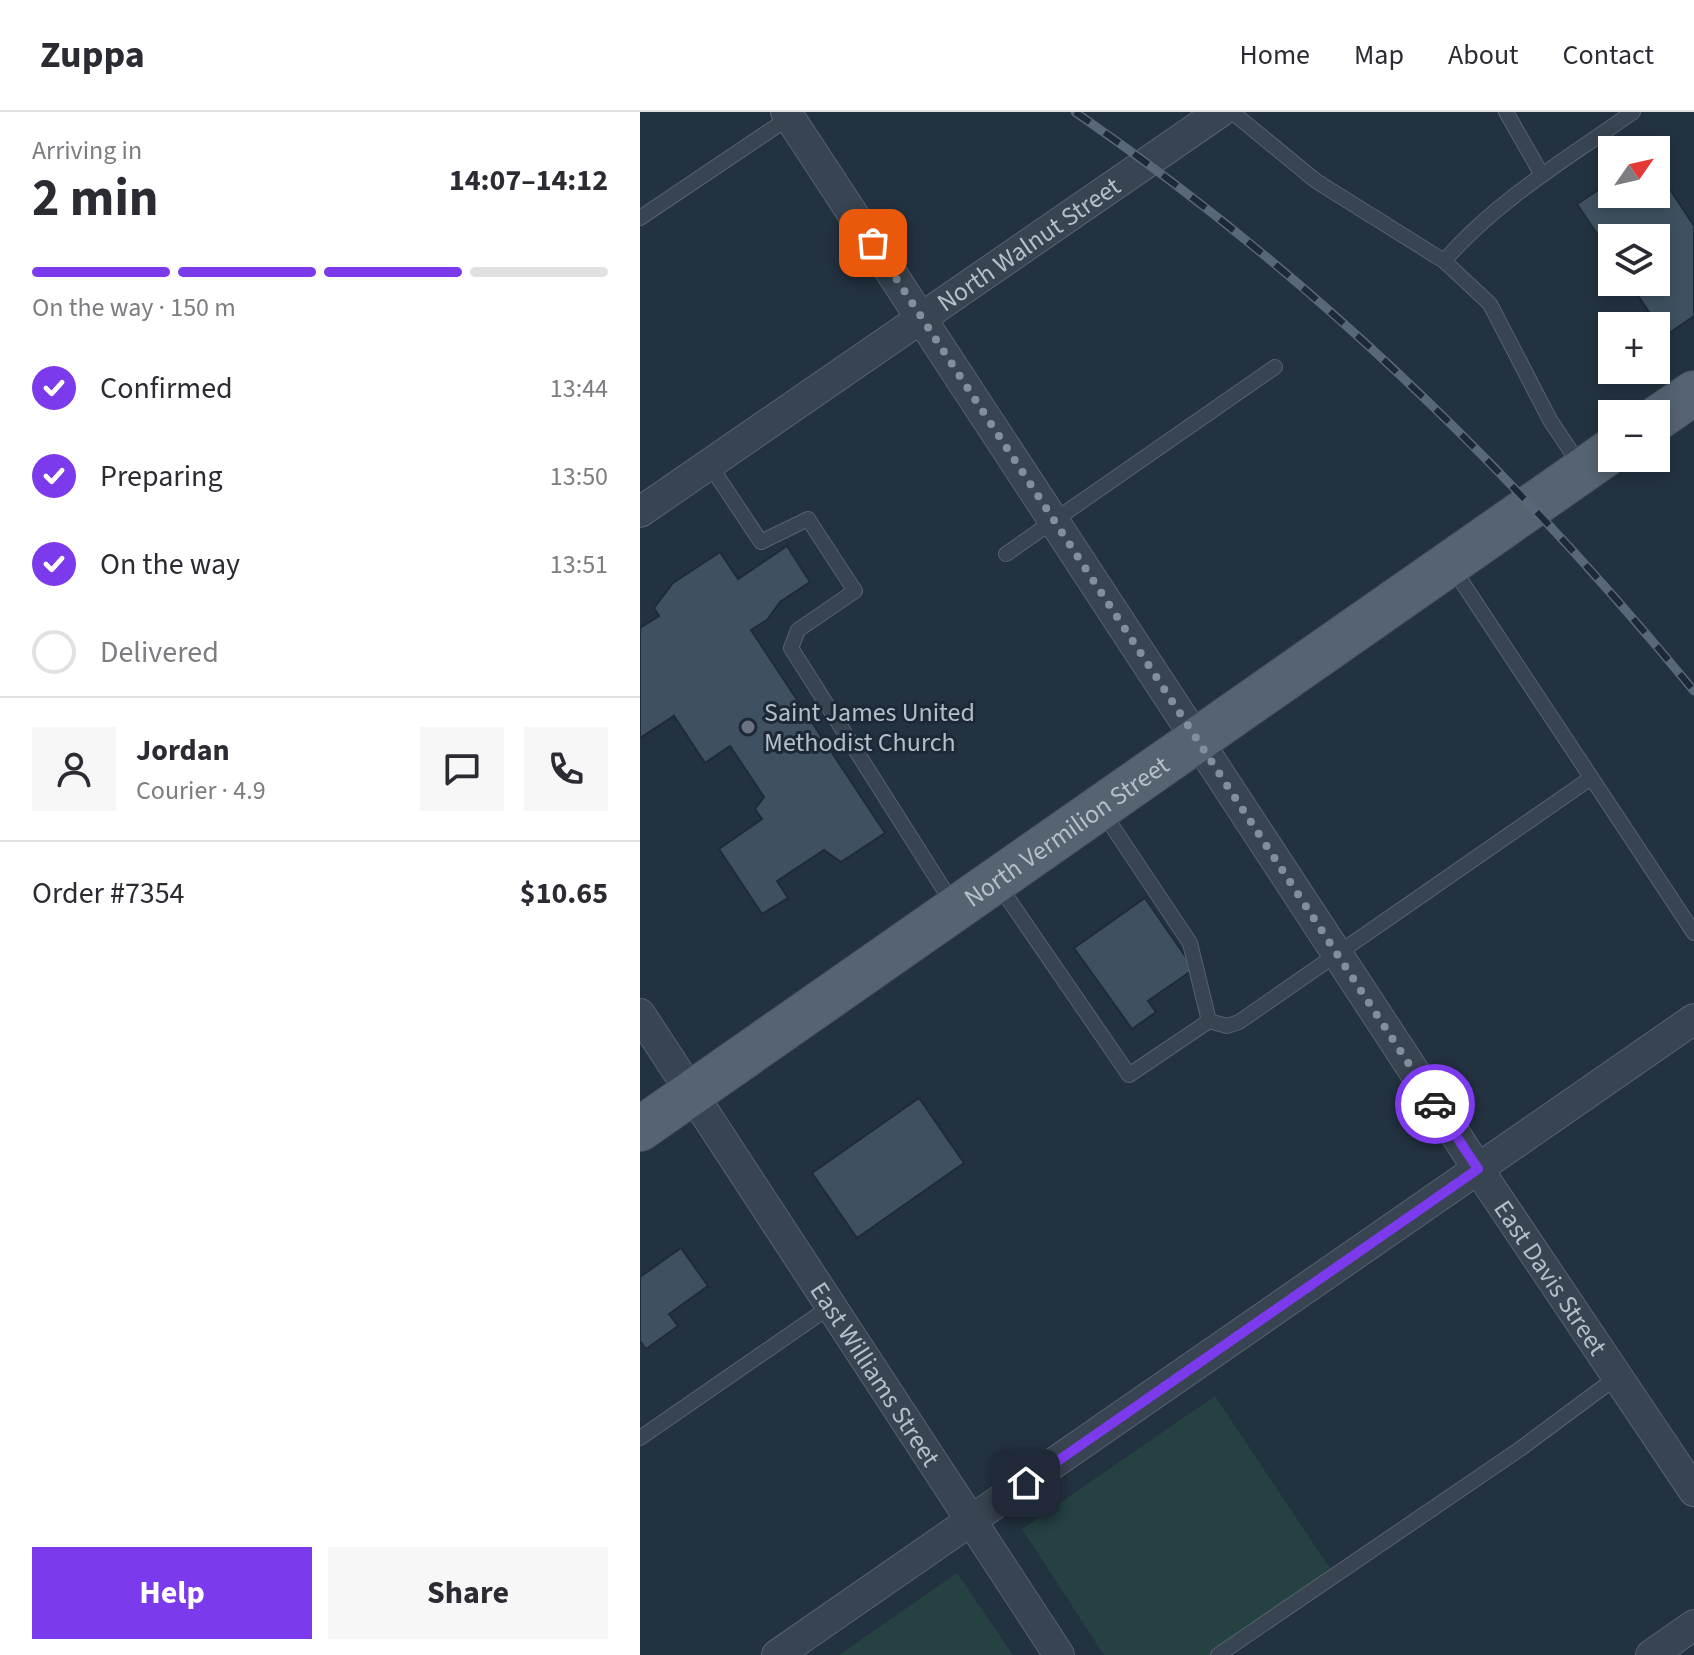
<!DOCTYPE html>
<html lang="en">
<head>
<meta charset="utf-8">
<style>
  :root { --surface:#fff; --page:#f7f7f7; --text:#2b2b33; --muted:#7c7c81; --line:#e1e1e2; --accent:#7c3aed }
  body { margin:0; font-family:"Source Sans 3",sans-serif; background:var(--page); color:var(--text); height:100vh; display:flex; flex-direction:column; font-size:30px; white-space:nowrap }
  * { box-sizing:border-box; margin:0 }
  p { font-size:26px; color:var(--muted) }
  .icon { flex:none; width:44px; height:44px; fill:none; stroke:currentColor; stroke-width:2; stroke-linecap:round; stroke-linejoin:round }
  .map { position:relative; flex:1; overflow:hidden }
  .panel { display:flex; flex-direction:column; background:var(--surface); width:640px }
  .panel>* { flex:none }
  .needle { width:52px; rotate:56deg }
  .tools { position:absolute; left:958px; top:24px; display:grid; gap:16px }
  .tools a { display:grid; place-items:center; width:72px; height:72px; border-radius:0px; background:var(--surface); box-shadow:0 4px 12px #0003; font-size:40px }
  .pin { position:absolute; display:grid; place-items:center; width:68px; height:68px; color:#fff; margin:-34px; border-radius:16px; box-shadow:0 4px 12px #0006 }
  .courier { position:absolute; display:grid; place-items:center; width:80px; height:80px; margin:-40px; border:6px solid #7c3aed; border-radius:50%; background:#fff; color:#222; box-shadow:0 2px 10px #0007 }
  .head em { font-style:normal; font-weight:700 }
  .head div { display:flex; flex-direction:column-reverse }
  .head { display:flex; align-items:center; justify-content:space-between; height:136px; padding:0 32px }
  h1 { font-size:52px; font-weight:700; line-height:60px }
  .bar { display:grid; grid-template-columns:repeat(4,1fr); gap:12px 8px; align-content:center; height:96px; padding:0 32px }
  .bar i { height:10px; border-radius:6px; background:var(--line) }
  .bar .active { background:var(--accent) }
  .bar p { grid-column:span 4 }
  .line { display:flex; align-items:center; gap:20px; padding:0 32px; border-top:2px solid var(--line) }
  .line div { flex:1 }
  .round { display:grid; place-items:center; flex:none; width:84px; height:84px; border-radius:0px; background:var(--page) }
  ol { padding:0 32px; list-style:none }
  li { display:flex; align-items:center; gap:24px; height:88px }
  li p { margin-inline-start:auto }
  li .icon { padding:8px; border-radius:50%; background:var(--accent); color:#fff; stroke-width:4 }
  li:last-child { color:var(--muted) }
  li i { width:44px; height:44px; border:4px solid var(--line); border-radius:50% }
  .cta { display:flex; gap:16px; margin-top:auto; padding:16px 32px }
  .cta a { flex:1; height:92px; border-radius:0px; background:var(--accent); color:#fff; font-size:32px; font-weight:700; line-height:92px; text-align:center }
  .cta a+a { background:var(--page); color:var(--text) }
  header { display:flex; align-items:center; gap:48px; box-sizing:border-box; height:112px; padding:0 40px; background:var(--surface); border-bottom:2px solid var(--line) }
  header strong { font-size:38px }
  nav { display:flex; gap:44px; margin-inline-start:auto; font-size:28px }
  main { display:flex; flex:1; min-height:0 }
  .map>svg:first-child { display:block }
  .green { fill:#254142 }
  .building { fill:#3f5160; stroke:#1f2b38; stroke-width:2 }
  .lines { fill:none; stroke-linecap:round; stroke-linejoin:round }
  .service-casing { stroke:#56626e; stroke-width:16 }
  .minor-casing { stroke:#56626e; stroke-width:32 }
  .primary-casing { stroke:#414d5a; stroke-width:46 }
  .service { stroke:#384451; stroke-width:14 }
  .minor { stroke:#384451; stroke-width:30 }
  .primary { stroke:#566371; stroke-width:44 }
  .rail-casing { stroke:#596878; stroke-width:9 }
  .rail { stroke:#1d2936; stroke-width:6; stroke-dasharray:18; stroke-linecap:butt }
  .done { stroke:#818e9b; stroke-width:8; stroke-dasharray:0 14.4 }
  .route { stroke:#7c3aed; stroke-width:10 }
  .worship-dot { fill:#6b7280; stroke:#1d2936; stroke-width:3 }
  .labels { text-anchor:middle; stroke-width:6; stroke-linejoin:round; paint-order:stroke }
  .street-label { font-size:26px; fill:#b4bfcb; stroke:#1d2936 }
  .poi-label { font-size:26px; fill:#b4bfcb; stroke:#1d2936; text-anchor:start }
</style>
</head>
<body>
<header>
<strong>Zuppa</strong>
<nav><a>Home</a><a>Map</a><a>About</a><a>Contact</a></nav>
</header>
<main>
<section class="panel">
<div class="head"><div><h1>2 min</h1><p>Arriving in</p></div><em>14:07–14:12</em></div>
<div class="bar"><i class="active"></i><i class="active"></i><i class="active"></i><i></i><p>On the way · 150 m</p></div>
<ol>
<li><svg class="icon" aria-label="check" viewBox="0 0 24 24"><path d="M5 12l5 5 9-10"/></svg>Confirmed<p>13:44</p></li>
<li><svg class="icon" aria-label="check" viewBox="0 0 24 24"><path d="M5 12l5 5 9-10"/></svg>Preparing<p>13:50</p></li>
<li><svg class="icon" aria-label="check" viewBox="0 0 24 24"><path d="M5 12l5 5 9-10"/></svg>On the way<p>13:51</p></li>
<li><i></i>Delivered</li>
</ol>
<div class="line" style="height:144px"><a class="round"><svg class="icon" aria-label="person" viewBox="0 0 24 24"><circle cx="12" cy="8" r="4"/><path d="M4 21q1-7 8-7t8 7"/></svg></a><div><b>Jordan</b><p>Courier · 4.9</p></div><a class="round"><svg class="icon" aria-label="chat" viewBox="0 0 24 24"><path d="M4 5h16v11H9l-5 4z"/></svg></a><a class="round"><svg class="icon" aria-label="phone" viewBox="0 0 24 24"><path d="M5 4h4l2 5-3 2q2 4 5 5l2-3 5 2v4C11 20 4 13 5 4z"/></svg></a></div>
<div class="line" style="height:104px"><div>Order #7354</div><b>$10.65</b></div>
<div class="cta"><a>Help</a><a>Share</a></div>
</section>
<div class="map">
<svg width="1054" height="1543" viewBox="0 0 1054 1543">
  <rect width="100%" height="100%" fill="#233241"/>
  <g class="green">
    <polygon points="575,1284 695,1464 578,1543 464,1543 382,1417"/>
    <polygon points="317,1461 373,1543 199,1543"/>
  </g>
  <g class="building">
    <polygon points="1016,56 1054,114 1054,204 1025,224 989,170 1016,170 1016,126 972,126 972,144 937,92 972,69 972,82 1016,82"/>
    <polygon points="147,434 170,470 140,490 127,508 111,518 245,721 201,750 184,738 137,769 148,786 122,802 79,737 122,707 115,697 124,685 90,634 65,651 34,604 0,626 0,516 19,504 14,496 33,471 80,440 98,467"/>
    <polygon points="505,786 554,857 508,889 516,900 492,917 434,836"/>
    <polygon points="279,986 324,1051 217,1126 172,1061"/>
    <polygon points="41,1136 68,1174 29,1202 38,1214 6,1237 0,1229 0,1165"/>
  </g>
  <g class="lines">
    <defs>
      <g id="service">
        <polyline points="592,0 676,69 804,149 850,192 910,308 940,353"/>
        <polyline points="866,0 902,63"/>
        <polyline points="0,106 150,5"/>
        <path d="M804 149C857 88 928 46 993 0"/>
        <polyline points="69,352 121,430 168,407 215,479 158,518 151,536 313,792"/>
        <polyline points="366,442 635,255"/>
        <polyline points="812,455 1054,821"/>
        <polyline points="358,772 489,963 569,909 550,831 462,699"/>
        <polyline points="569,909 587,914 599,910 951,666"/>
        <polyline points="0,1326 191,1194"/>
        <polyline points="578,1543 880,1337 977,1265"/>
      </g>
      <g id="minor">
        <path id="s1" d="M146 0 838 1057 1054 1379"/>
        <path id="s2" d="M0 400 580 0"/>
        <path id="s3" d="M0 902 419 1543"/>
        <polyline points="137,1543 1054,907"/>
        <polyline points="1011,1543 1054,1513"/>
      </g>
      <g id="primary">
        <polyline points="1016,307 1054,281"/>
        <path id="s4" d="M0 1017 972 338"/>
      </g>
    </defs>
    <use href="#service" class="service-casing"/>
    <use href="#minor" class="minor-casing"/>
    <use href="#primary" class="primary-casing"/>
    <use href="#service" class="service"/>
    <use href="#minor" class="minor"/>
    <use href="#primary" class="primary"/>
    <defs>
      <path id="rail" d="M435 0C668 160 875 361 1054 579"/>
    </defs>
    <use href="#rail" class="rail-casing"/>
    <use href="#rail" class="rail"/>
  </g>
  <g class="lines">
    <polyline class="done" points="233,131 795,992"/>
    <polyline class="route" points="386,1371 838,1057 795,992"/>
  </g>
  <circle class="worship-dot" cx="108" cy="615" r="8"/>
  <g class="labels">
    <g class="street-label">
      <text dy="9" stroke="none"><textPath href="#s2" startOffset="472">North Walnut Street</textPath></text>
      <text dy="9" stroke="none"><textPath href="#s4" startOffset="520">North Vermilion Street</textPath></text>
      <text dy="9" stroke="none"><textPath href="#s1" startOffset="1394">East Davis Street</textPath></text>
      <text dy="9" stroke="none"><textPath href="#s3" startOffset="430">East Williams Street</textPath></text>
    </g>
    <g class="poi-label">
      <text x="124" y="609">Saint James United<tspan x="124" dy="30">Methodist Church</tspan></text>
    </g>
  </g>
</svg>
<div class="tools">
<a><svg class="needle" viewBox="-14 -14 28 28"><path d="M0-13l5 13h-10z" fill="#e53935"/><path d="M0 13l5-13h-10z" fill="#7c7c81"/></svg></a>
<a><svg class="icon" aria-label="layers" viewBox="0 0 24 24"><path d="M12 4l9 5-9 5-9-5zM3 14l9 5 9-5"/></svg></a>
<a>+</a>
<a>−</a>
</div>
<div class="pin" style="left:233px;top:131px;background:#ea580c"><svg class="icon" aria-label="bag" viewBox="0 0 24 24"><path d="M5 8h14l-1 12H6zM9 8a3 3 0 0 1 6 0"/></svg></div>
<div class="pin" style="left:386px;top:1371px;background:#1f2937"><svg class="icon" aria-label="home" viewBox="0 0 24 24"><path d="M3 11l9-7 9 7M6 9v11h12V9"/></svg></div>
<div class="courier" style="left:795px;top:992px"><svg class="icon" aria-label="car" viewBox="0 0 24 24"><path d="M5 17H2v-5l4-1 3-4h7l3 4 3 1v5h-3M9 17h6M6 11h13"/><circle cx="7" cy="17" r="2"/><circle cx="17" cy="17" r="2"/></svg></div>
</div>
</main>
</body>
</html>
